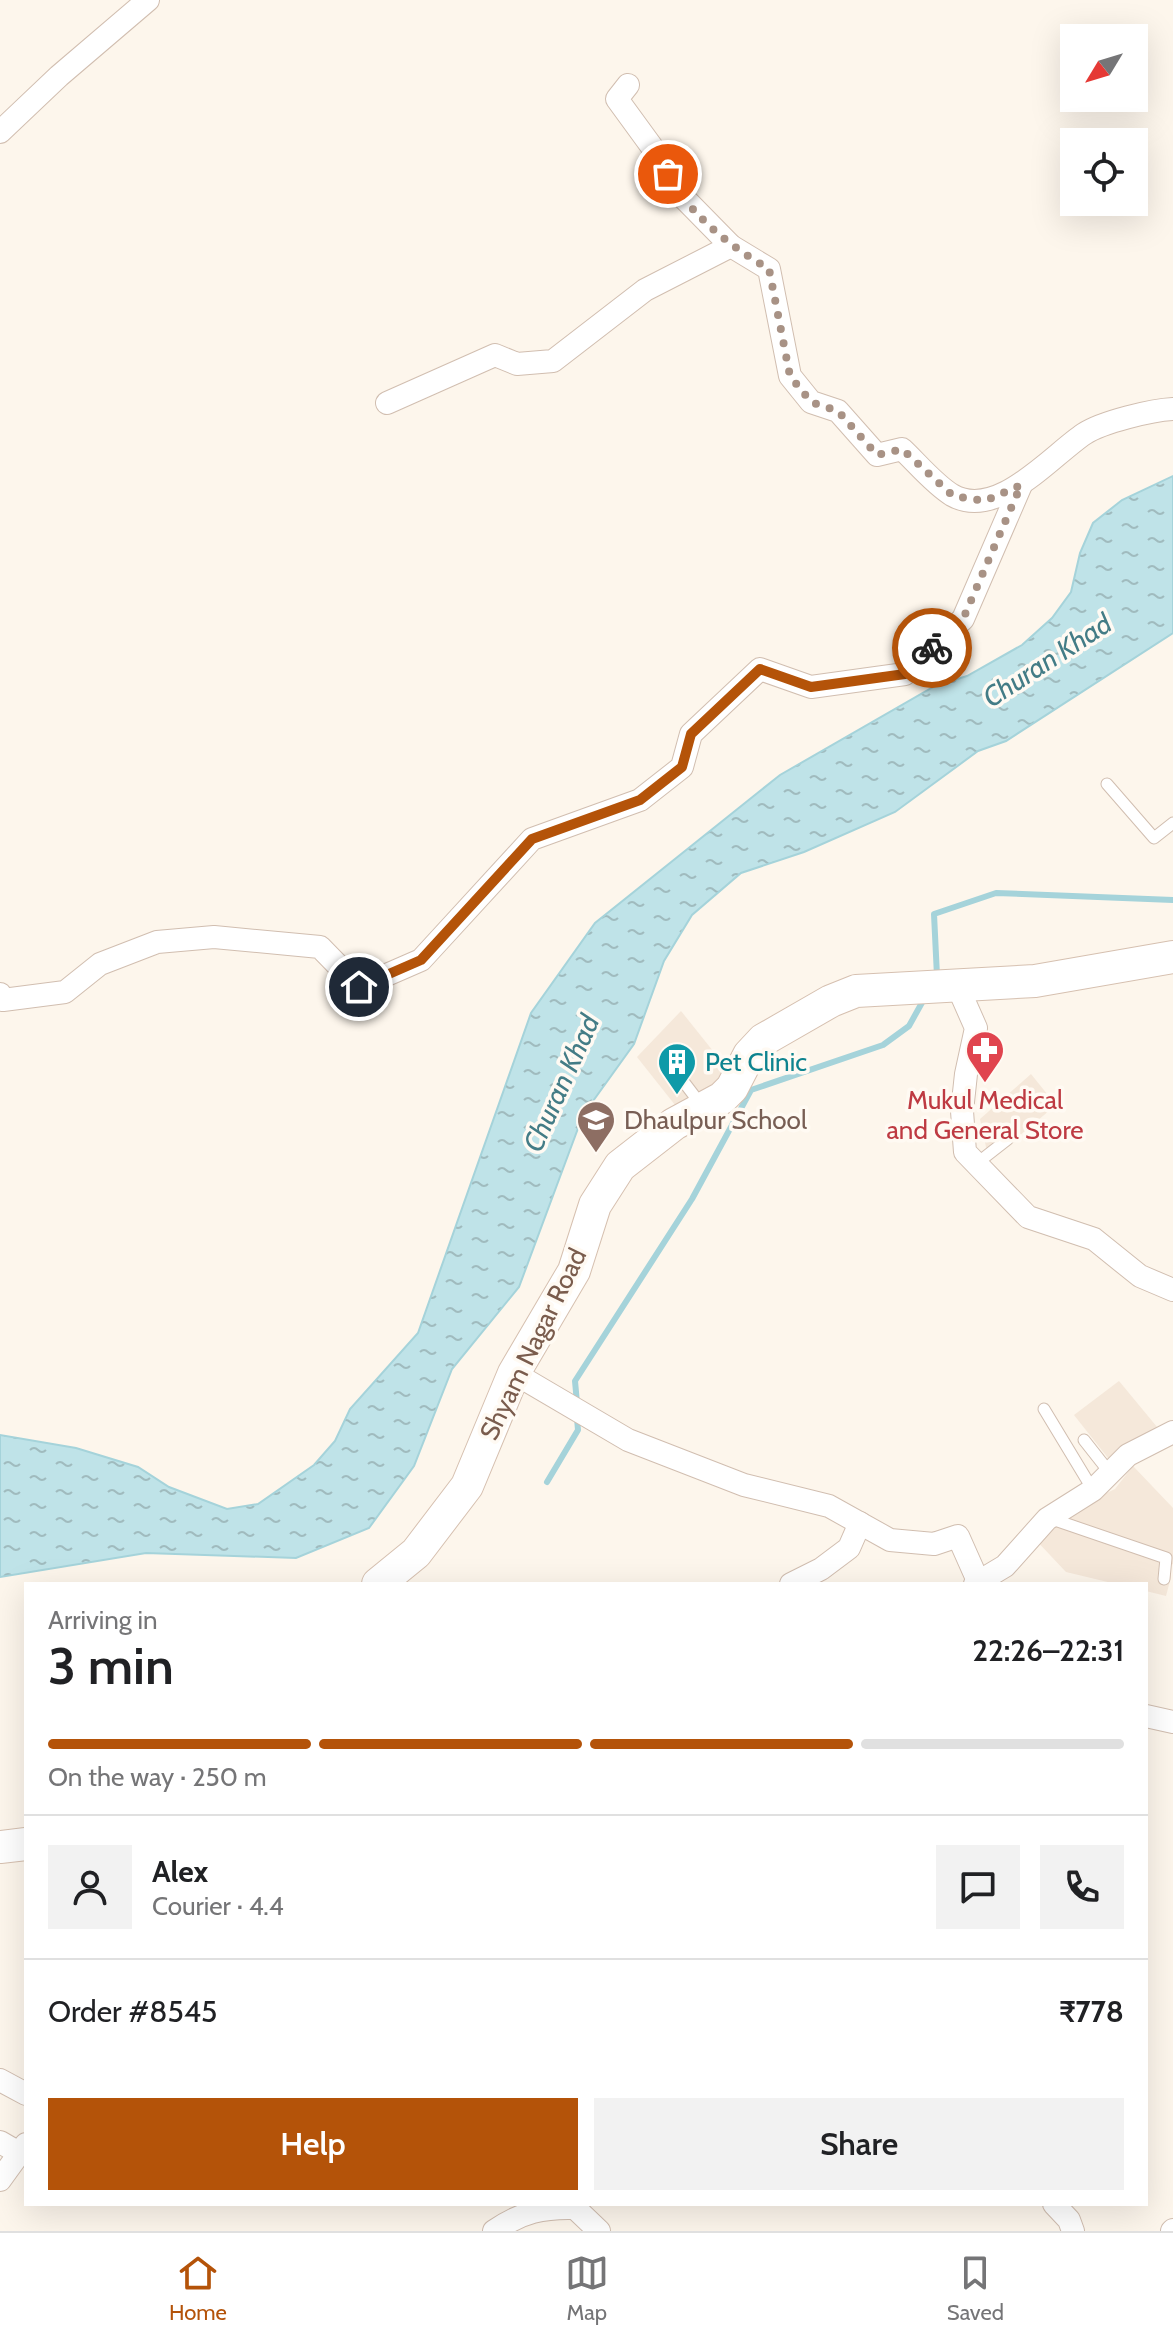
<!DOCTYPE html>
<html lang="en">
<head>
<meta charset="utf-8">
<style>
  :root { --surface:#fff; --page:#f2f2f2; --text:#202124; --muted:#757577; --line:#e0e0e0; --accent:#b45309 }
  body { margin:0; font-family:Cabin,sans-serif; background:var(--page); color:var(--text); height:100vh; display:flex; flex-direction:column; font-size:30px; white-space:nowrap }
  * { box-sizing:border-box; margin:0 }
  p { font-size:26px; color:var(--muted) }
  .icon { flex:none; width:44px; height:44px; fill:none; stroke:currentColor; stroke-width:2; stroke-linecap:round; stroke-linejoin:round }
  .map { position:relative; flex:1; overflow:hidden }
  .sheet { position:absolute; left:24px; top:1582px; width:1124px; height:624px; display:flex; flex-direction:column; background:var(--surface); border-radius:0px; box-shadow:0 8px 32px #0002 }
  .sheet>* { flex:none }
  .needle { width:52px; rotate:232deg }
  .fabs { position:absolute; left:1060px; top:24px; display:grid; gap:16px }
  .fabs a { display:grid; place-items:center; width:88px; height:88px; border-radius:0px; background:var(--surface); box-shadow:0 8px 32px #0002; font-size:40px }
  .pin { position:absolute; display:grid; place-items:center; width:68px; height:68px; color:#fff; margin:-34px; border:4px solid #fff; border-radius:50%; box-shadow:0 2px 8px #0007 }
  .courier { position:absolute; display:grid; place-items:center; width:80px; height:80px; margin:-40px; border:6px solid #b45309; border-radius:50%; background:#fff; color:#222; box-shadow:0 2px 10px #0007 }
  .head em { font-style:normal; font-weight:600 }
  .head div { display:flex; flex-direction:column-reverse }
  .head { display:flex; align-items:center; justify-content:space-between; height:136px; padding:0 24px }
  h1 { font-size:52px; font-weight:600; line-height:60px }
  .bar { display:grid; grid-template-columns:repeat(4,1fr); gap:12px 8px; align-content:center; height:96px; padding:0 24px }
  .bar i { height:10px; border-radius:6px; background:var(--line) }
  .bar .active { background:var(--accent) }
  .bar p { grid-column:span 4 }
  .line { display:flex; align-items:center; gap:20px; padding:0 24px; border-top:2px solid var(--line) }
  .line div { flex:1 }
  .round { display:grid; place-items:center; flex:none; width:84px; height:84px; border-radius:0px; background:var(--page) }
  .cta { display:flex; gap:16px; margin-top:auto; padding:16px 24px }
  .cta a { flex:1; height:92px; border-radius:0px; background:var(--accent); color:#fff; font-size:32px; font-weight:600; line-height:92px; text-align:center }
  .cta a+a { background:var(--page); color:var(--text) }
  .dock { display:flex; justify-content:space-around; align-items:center; height:112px; border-top:2px solid var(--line); background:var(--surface); font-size:22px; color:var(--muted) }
  .dock a { display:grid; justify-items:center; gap:4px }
  .dock .active { color:var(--accent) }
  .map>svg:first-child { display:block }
  .residential { fill:#f5e8da }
  .water { fill:url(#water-ripples); stroke:#a5d3da; stroke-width:2 }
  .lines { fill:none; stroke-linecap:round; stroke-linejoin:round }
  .stream { stroke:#a5d3da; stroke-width:6 }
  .lane-casing { stroke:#d1beb0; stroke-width:13 }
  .street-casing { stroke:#d1beb0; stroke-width:24 }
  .secondary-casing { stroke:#d6c0b0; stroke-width:34 }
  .lane { stroke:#fff; stroke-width:11 }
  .street { stroke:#fff; stroke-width:22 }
  .secondary { stroke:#fff; stroke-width:32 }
  .done { stroke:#a89285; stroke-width:8; stroke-dasharray:0 14.4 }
  .route { stroke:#b45309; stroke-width:10 }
  .labels { text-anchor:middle; stroke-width:7; stroke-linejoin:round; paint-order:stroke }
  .culture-label { font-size:26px; fill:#0d838f; stroke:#fffaf3; text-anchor:start }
  .health-label { font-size:26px; fill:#be3a42; stroke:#fffaf3 }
  .education-label { font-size:26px; fill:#785e54; stroke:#fffaf3; text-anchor:start }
  .street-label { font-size:26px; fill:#7a5c4d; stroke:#fffaf3 }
  .water-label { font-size:28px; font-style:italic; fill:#437c86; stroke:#fffaf3 }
</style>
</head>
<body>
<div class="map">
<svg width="1173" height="2231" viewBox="0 0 1173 2231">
  <defs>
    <pattern id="water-ripples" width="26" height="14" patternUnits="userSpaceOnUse" patternTransform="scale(2)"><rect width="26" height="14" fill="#bfe3e8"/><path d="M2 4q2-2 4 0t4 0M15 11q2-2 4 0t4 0" fill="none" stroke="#a0bbbe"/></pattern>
  </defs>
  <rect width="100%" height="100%" fill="#fdf6ec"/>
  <g class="residential">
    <polygon points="681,1011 725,1066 721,1079 679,1110 637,1057"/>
    <polygon points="1031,1074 1056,1105 989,1161 980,1119"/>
    <polygon points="1119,1381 1162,1433 1112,1463 1074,1415"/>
    <polygon points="1133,1466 1173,1508 1173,1564 1168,1566 1171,1577 1166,1596 1146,1591 1146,1584 1116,1584 1066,1572 1034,1538 1059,1516 1115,1489"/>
  </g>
  <polygon class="water" points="1173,476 1173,633 1006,741 978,751 895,812 804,852 741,873 692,915 664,961 634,1044 583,1115 519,1287 452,1369 414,1466 369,1528 296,1558 146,1553 0,1577 0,1435 76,1448 138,1467 169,1487 227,1509 258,1504 314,1465 335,1441 350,1409 418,1333 531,1013 595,923 780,775 935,686 967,676 1022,645 1052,618 1071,592 1080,553 1093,523 1122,500"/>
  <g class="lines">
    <g class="stream">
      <polyline points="937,976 934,914 996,893 1173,900"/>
      <polyline points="577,1403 575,1381 692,1199 751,1090 883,1045 909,1026 924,999"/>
      <polyline points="547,1482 578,1430 577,1418"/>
    </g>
    <defs>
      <g id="lane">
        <polyline points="1107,784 1154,838 1173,823"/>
        <polyline points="683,1081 702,1106"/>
        <polyline points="976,1164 1008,1139"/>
        <polyline points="1044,1409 1093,1490"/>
        <polyline points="1084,1440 1110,1473"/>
        <polyline points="1051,1516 1055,1520 1166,1558 1164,1579"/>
      </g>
      <g id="street">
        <path d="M628 85 617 99 660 158 677 191 731 246 769 269 790 376 811 402 838 411 877 455 902 449C917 463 934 484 952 495 997 521 1051 456 1084 434 1102 422 1152 410 1173 409"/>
        <polyline points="0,132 59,76 148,0"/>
        <polyline points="387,403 495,355 517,364 553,361 645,290 731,246"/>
        <polyline points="957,985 976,1028 966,1074 962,1111 965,1152 1028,1217 1094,1239 1140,1276 1173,1290"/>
        <polyline points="0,994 3,1000 65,992 100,964 157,942 214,937 320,947 359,987 421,960 532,839 640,800 682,767 691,734 760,669 811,687 905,674 963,619 1021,485"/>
        <polyline points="514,1373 628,1440 744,1485 829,1506 890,1540 934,1544 958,1536 978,1581"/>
        <polyline points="791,1584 821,1569 849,1548 860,1523"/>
        <polyline points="975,1584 1005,1566 1047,1519 1093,1490 1128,1455 1173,1432"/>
        <polyline points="1146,1716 1173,1722"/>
        <polyline points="0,2080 26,2094"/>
        <polyline points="0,2142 19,2153"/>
        <polyline points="0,2180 26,2144"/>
        <polyline points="1054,2204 1069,2220 1073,2231"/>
        <path d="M494 2231C522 2212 543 2207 575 2208L599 2231"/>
        <polyline points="1172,2231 1173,2230"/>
      </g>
      <g id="secondary">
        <polyline points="378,1584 416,1553 467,1486 514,1373 574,1271 595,1205 620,1166 674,1124 722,1098 732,1088 749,1055 763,1040 831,1001 856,991 1035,981 1173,957"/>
        <polyline points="0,1847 26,1844"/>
      </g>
    </defs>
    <use href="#lane" class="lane-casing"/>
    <use href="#street" class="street-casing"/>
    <use href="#secondary" class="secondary-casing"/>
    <use href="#lane" class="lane"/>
    <use href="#street" class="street"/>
    <use href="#secondary" class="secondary"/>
  </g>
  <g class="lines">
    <path class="done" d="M668 174C690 215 730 246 769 269L790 376 811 402 838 411 877 455 902 449 953 496 985 501 1021 485 963 619 932 648"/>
    <polyline class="route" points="359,987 421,960 532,839 640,800 682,767 691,734 760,669 811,687 905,674 932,648"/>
  </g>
  <defs>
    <symbol id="pharmacy-pin" viewBox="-11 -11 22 30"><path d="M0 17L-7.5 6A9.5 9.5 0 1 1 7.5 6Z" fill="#e0444e" stroke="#fffaf3"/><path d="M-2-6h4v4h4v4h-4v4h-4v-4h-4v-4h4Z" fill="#fff"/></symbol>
    <symbol id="building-pin" viewBox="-11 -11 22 30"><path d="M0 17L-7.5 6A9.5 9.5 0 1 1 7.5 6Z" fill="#0f9aa8" stroke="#fffaf3"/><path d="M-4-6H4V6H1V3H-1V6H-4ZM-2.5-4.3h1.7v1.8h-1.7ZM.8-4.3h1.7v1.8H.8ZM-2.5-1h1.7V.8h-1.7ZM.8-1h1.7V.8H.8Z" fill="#fff"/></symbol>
    <symbol id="school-pin" viewBox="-11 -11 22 30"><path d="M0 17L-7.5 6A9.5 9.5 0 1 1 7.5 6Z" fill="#8d6e63" stroke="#fffaf3"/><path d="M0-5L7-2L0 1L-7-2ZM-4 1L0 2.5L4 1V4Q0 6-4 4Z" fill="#fff"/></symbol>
  </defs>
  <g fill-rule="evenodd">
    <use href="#pharmacy-pin" x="963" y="1028" width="44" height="60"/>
    <use href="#building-pin" x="655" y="1040" width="44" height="60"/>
    <use href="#school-pin" x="574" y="1098" width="44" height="60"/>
  </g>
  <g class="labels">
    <g class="culture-label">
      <text x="705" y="1071">Pet Clinic</text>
    </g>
    <g class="health-label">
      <text x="985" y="1109">Mukul Medical<tspan x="985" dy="30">and General Store</tspan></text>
    </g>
    <g class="education-label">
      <text x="624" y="1129">Dhaulpur School</text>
    </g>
    <g class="street-label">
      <text transform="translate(533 1344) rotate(-64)" y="9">Shyam Nagar Road</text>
    </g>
    <g class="water-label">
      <text transform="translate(1047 660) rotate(-33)" y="10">Churan Khad</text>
      <text transform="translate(561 1083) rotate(-66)" y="10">Churan Khad</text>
    </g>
  </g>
</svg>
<div class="fabs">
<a><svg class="needle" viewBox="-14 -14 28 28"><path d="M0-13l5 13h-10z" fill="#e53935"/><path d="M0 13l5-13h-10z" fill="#757577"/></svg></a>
<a><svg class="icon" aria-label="locate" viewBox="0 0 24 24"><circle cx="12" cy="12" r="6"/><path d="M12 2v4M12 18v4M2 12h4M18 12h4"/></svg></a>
</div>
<div class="pin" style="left:668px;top:174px;background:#ea580c"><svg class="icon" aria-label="bag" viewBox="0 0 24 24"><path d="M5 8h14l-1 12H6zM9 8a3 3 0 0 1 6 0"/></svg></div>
<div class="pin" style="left:359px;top:987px;background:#1f2937"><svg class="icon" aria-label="home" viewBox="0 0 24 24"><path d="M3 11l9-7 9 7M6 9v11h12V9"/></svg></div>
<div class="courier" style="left:932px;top:648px"><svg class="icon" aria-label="bike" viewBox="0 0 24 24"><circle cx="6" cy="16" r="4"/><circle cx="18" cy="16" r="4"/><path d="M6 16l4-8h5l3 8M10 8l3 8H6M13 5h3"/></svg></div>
<section class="sheet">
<div class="head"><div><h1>3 min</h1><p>Arriving in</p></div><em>22:26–22:31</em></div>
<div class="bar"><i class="active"></i><i class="active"></i><i class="active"></i><i></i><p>On the way · 250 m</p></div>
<div class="line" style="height:144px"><a class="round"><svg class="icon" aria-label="person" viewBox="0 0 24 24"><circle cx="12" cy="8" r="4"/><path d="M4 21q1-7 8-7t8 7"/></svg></a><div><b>Alex</b><p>Courier · 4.4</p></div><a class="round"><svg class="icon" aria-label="chat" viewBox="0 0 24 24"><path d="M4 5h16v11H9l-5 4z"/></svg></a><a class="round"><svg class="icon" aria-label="phone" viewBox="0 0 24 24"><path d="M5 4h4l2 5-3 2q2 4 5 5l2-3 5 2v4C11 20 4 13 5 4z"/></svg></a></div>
<div class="line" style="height:104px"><div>Order #8545</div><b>₹778</b></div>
<div class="cta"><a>Help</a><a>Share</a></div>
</section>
</div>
<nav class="dock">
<a class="active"><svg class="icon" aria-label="home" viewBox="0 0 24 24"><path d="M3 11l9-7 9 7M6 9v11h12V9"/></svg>Home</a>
<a><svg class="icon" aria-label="map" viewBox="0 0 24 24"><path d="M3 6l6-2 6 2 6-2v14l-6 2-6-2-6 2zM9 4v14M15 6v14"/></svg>Map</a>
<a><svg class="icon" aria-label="saved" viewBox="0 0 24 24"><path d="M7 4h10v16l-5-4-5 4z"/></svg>Saved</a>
</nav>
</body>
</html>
